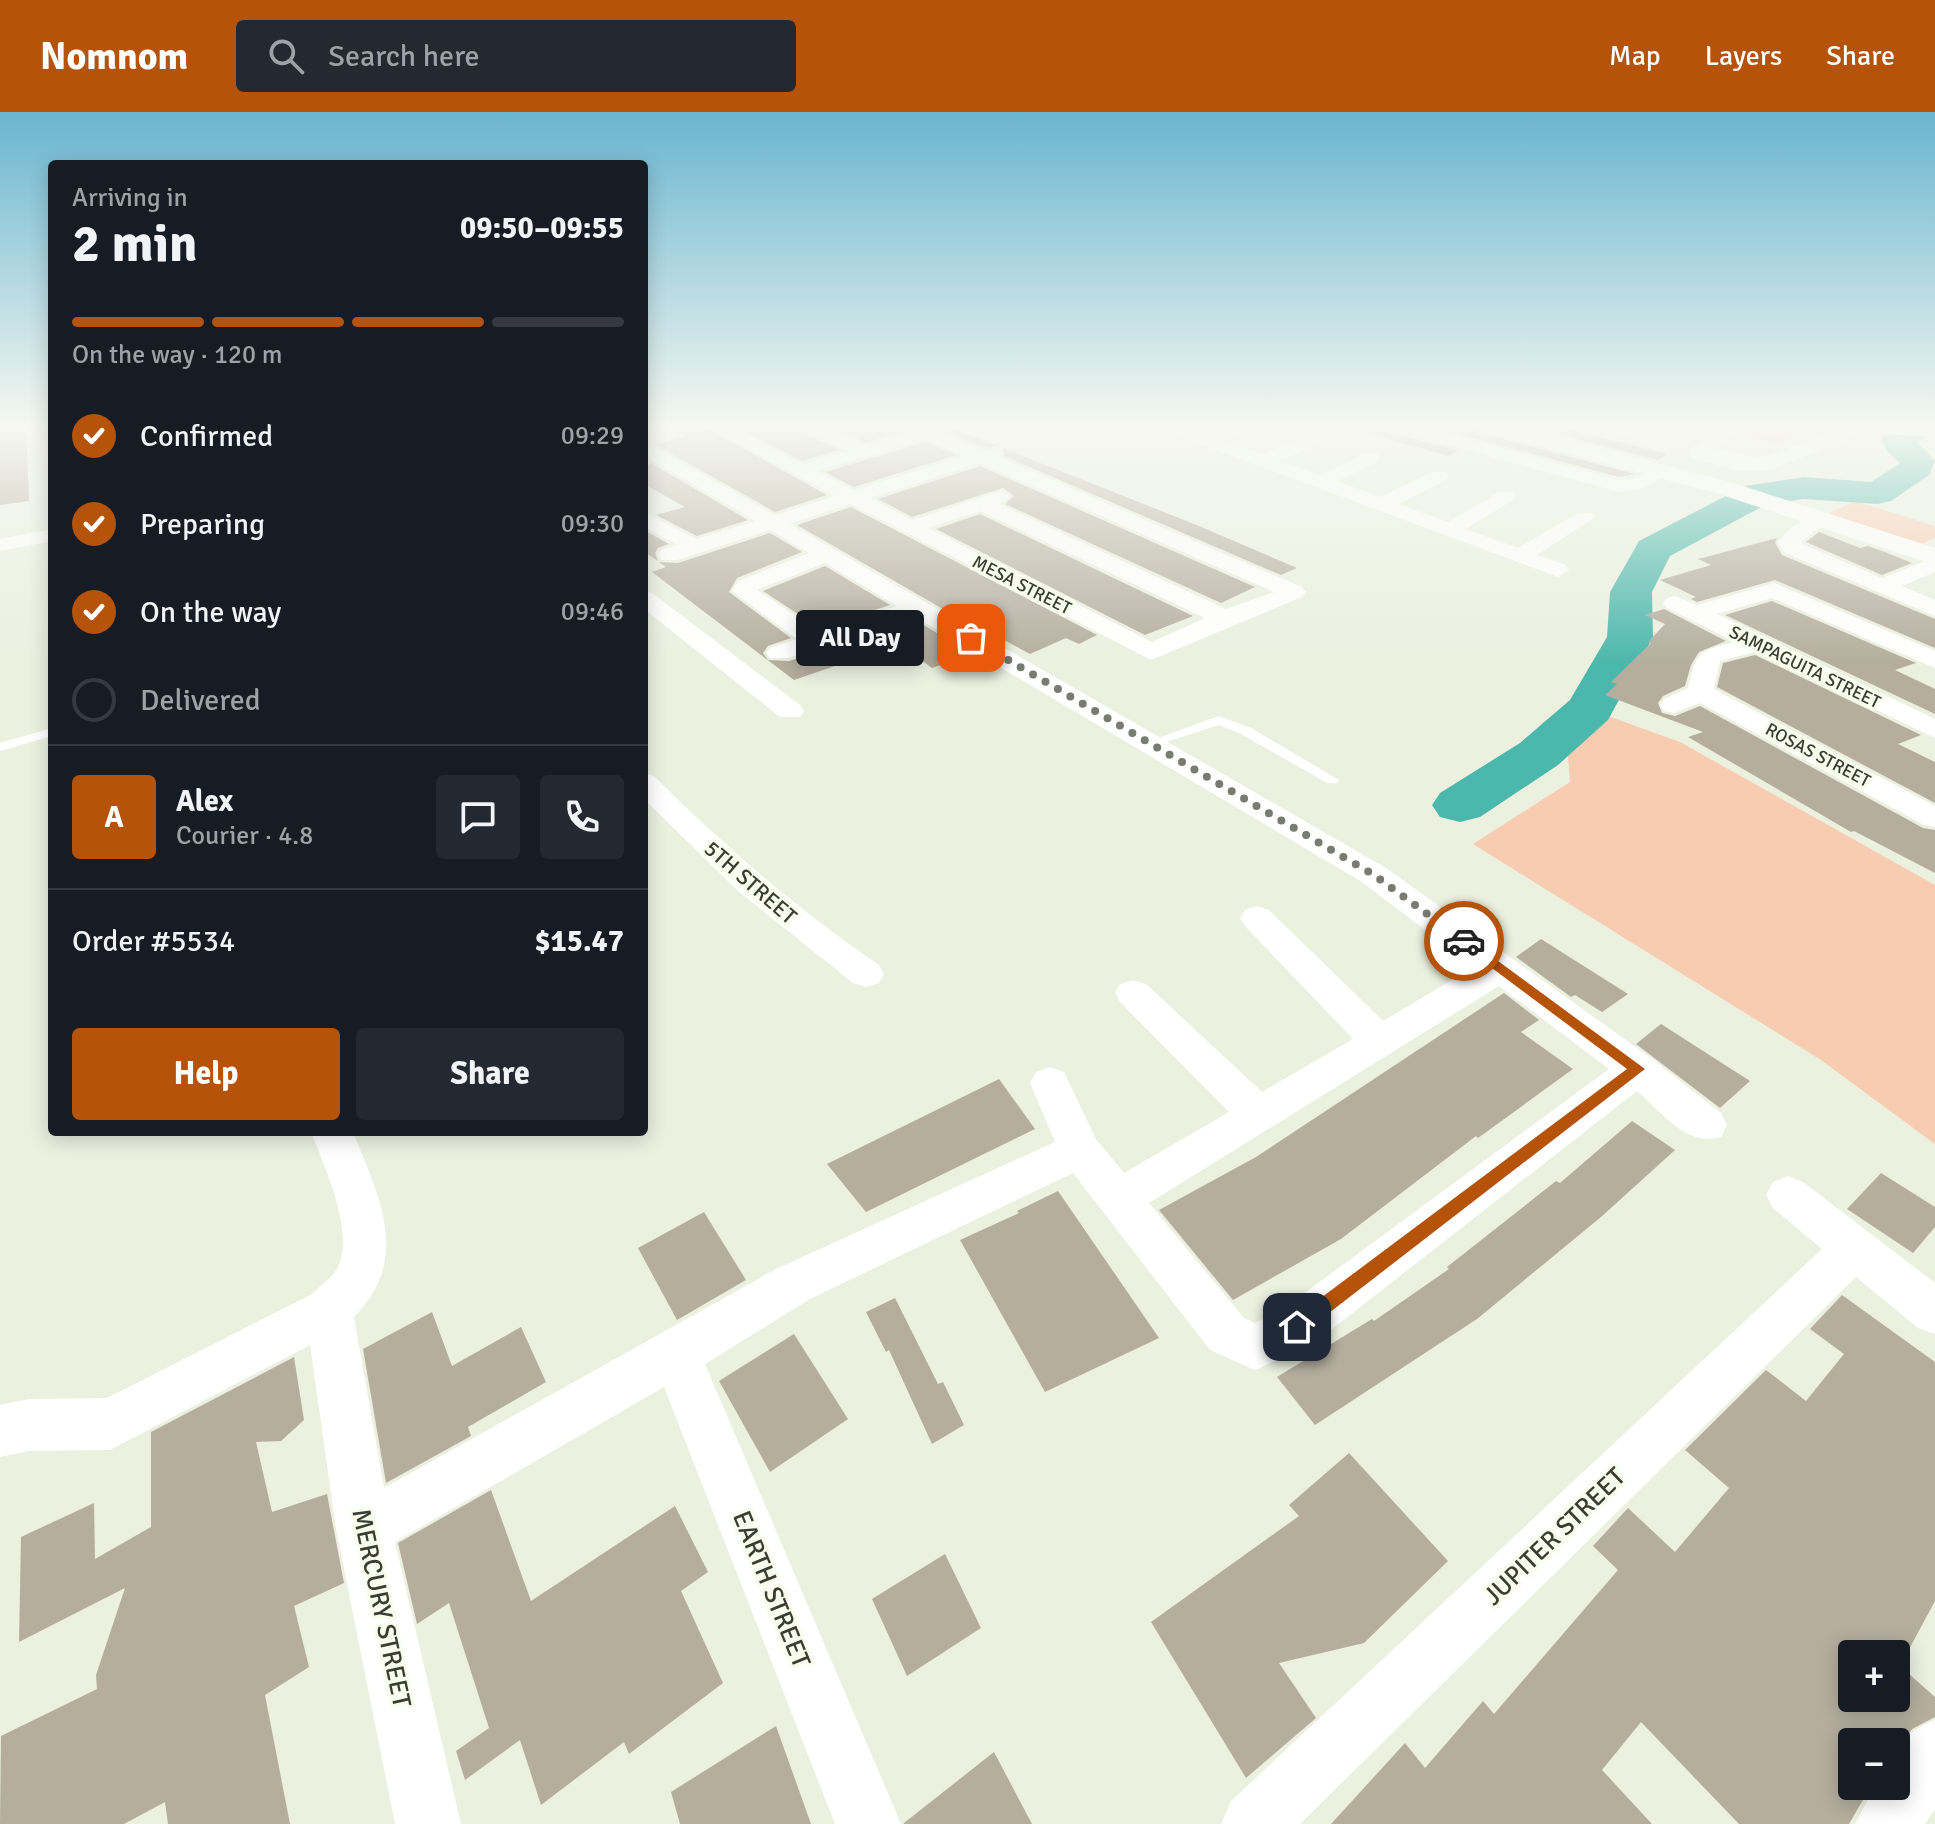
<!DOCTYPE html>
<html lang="en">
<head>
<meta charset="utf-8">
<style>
  :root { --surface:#171b24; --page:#242831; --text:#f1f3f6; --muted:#9ea1a6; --line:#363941; --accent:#b45309 }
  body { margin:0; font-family:Signika,sans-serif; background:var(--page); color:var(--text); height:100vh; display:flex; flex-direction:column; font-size:30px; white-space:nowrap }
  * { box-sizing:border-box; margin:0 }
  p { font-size:26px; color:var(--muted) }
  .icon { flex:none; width:44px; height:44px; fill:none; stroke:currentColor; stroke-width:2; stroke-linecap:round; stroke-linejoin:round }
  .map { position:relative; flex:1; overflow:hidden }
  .details { position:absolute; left:48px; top:48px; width:600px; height:976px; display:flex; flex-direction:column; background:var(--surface); border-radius:8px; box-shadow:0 4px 20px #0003 }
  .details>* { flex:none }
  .tools { position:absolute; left:1838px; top:1528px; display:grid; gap:16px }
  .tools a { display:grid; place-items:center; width:72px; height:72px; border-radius:8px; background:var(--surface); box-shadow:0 4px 20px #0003; font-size:40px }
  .pin { position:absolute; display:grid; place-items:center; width:68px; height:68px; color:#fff; margin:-34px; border-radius:16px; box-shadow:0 4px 12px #0006 }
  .courier { position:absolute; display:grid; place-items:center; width:80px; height:80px; margin:-40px; border:6px solid #b45309; border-radius:50%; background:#fff; color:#222; box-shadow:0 2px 10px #0007 }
  .bubble { position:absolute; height:56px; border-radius:8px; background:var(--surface); box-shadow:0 4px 20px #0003; font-size:26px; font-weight:700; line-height:56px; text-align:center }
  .head em { font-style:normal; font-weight:700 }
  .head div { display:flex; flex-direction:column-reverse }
  .head { display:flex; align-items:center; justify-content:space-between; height:136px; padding:0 24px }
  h1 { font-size:52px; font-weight:700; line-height:60px }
  .bar { display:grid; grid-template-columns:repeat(4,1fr); gap:12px 8px; align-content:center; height:96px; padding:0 24px }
  .bar i { height:10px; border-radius:6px; background:var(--line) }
  .bar .current { background:var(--accent) }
  .bar p { grid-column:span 4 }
  .line { display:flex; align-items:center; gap:20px; padding:0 24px; border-top:2px solid var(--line) }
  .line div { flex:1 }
  .round { display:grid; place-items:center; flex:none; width:84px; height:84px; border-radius:8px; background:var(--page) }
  ol { padding:0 24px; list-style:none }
  li { display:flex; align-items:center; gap:24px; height:88px }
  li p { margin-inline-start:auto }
  li .icon { padding:8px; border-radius:50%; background:var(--accent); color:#fff; stroke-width:4 }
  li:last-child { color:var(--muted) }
  li i { width:44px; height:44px; border:4px solid var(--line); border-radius:50% }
  .cta { display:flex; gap:16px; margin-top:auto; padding:16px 24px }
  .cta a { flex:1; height:92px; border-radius:8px; background:var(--accent); color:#fff; font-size:32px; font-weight:700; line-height:92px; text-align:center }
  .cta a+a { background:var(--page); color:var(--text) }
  header { display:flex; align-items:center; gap:48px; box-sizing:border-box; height:112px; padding:0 40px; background:var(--accent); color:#fff }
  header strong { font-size:38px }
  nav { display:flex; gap:44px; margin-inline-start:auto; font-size:28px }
  .search { width:560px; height:72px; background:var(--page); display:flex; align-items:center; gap:20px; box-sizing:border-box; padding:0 28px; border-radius:8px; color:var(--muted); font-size:30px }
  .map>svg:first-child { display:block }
  .green { fill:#f8ccb0 }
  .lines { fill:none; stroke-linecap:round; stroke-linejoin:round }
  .river { fill:#4cb7ac; fill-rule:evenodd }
  .building { fill:#b5ae9f; fill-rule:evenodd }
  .lane { fill:#fff; fill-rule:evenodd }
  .street { fill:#fff; fill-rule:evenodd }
  .secondary { fill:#fff; fill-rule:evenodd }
  .route { fill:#b45309 }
  .done { stroke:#787b70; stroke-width:8; stroke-dasharray:0 14.4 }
  .labels { text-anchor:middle; stroke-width:7; stroke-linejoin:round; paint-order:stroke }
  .far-street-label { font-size:18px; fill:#3a3c35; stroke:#f8feec }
  .street-label { font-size:22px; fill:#3a3c35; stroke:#f8feec }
  .near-street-label { font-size:26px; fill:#3a3c35; stroke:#f8feec }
</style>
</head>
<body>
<header>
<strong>Nomnom</strong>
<div class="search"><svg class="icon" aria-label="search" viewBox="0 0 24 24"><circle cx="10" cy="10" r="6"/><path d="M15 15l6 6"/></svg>Search here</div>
<nav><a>Map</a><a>Layers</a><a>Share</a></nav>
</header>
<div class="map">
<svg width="1935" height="1712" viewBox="0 0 1935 1712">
  <rect width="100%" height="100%" fill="#ebf0df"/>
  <g class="green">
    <polygon points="1750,312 1806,315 1780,333 1735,322"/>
    <polygon points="1855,389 1935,414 1935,426 1922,432 1828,402"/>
    <polygon points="1590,578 1603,585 1602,602 1680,630 1935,773 1935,1032 1821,948 1473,732 1570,670 1567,631 1541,612"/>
  </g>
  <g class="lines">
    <polygon class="river" points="1903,312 1935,312 1935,321 1917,330 1935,349 1929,363 1891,389 1878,392 1804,387 1767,392 1670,444 1652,480 1653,525 1608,608 1558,653 1480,705 1460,710 1440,705 1432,693 1440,681 1520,631 1570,588 1607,525 1610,480 1639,429 1745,374 1804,365 1871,370 1900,351 1888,340 1881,327 1886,320"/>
  </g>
  <g class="building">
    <polygon points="0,312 26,312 29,389 0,393"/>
    <polygon points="659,312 699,312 827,383 775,400 656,333 684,324"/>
    <polygon points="730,312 794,312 798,319 839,338 802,349"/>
    <polygon points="825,312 895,312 904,319 866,330"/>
    <polygon points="927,312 941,312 998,334 983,335"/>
    <polygon points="1365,312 1381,312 1386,319 1458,339 1448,344 1364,320"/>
    <polygon points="1421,312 1473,312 1477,320 1635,362 1619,365"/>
    <polygon points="1519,312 1548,312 1667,342 1658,348"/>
    <polygon points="926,330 956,343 854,375 825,360"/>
    <polygon points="1003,336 1199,414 1297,456 1281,463 1004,344"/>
    <polygon points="651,351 748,408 697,424 656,403 685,395 644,372 644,354"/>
    <polygon points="980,354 1255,475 1221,491 1005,392 1014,384 1003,376 912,405 878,387"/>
    <polygon points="851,395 1097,523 1079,532 1066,526 1030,542 1006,529 1002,531 797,413"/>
    <polygon points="980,402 1193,504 1145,523 936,417"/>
    <polygon points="644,418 669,432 658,436 655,441 658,449 644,440"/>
    <polygon points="1819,420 1860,436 1868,434 1885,440 1912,451 1882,463 1806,430"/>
    <polygon points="770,421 802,440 737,466 729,480 791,526 768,534 763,541 768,548 789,549 914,507 971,542 932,556 899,532 794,568 652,460 666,455 659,450 678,451"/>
    <polygon points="1777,426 1775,431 1782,443 1935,507 1935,536 1775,468 1697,490 1691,487 1696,485 1660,468 1711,453 1698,447"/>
    <polygon points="825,454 890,493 819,516 763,479"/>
    <polygon points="1772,489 1916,551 1895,558 1935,577 1935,602 1725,503"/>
    <polygon points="1664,497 1726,529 1699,540 1691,553 1685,574 1663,584 1658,591 1662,601 1675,604 1700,594 1923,716 1935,718 1935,761 1854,719 1851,720 1688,625 1703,620 1605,583 1617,572 1611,570 1651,531 1648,530 1665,512 1645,503"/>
    <polygon points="1755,543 1921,623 1898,632 1935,650 1935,691 1717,575 1723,551"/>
    <polygon points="1541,827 1628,882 1602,900 1575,883 1571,885 1516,845"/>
    <polygon points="1504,881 1539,908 1521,920 1573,957 1478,1026 1476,1024 1341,1127 1233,1188 1159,1098 1256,1045"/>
    <polygon points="1661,912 1750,969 1720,996 1636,932"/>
    <polygon points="999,967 1035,1017 866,1100 827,1052"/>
    <polygon points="1632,1009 1675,1038 1601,1105 1477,1207 1315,1313 1277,1265 1372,1207 1374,1209 1449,1157 1447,1155 1556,1069 1560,1071"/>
    <polygon points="1881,1061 1935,1095 1935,1115 1913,1141 1847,1097"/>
    <polygon points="1058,1079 1159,1226 1045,1280 960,1128 1019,1101 1017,1099"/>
    <polygon points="704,1100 746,1168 677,1208 638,1136"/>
    <path d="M1842 1183 1935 1250V1489L1900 1554 1935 1585V1605L1912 1617 1896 1640V1630H1852V1674H1871L1849 1712H1739L1641 1610 1602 1658 1652 1712H1331L1405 1631 1425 1656 1483 1589 1494 1602 1618 1458 1593 1434 1628 1396 1675 1440 1729 1376 1685 1338 1766 1258 1806 1289 1844 1242 1810 1217ZM1852 1542H1896V1586H1852Z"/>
    <polygon points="895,1186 938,1272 943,1270 964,1313 932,1332 889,1238 886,1240 866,1200"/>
    <polygon points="432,1200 452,1254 521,1215 546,1270 468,1315 471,1324 386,1371 363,1237"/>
    <polygon points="794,1222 848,1307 770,1360 719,1269"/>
    <polygon points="294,1245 304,1308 281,1329 256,1330 272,1400 327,1382 344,1471 294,1494 309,1555 265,1583 290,1712 168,1712 165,1690 124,1712 0,1712 1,1624 97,1577 96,1563 125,1476 19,1530 21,1425 94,1391 95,1447 151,1415 151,1320"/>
    <polygon points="1349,1341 1448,1449 1364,1531 1279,1551 1316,1606 1246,1666 1151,1510 1299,1404 1289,1393"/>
    <polygon points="491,1378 531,1489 675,1394 708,1460 681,1479 723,1571 629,1642 624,1630 541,1693 520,1628 465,1668 456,1639 489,1616 449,1491 417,1512 398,1431"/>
    <polygon points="945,1442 981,1516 907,1564 872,1487"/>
    <polygon points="776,1614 811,1712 680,1712 671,1680"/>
    <polygon points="994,1640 1032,1712 904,1712 904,1711"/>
  </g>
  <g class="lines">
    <g class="lane">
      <polygon points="1219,604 1251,616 1339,668 1337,671 1327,671 1241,622 1219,613 1151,635 1144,631"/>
      <polygon points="52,616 52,624 0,639 0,631"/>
    </g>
    <g class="street">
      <path d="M702 312H724L802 352 848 339 799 316 797 312H819L866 333 911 320 898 312H920L982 338 1000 337 1002 341 999 345 1302 475 1306 480 1302 485 1151 548 851 392 790 412 1386 756 1651 946 1721 1001 1727 1013 1721 1025C1688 1036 1660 999 1637 979L1314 1231 1255 1258 1210 1238 1073 1061 810 1187 705 1252 901 1712H835L664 1275 395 1430 461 1712H395L336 1417 310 1233 110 1338 29 1339 0 1345V1293L29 1287 107 1286 312 1182C320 1174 333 1165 338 1155 355 1119 324 1054 311 1020H353C379 1085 412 1146 354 1205L384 1376 776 1157 1055 1030 1030 971 1036 960 1050 955 1064 960 1096 1027 1124 1061 1229 1000 1120 890 1115 881 1120 872 1133 868 1146 872 1262 980 1353 927 1245 814 1240 806 1245 798 1257 794 1269 798 1383 909 1474 855 1362 770 914 504 788 546H770L766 541 770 536 797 527 732 479 738 469 809 441 770 418 677 448H661L658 443 661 438 677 433 644 415V400L697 427 755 409 644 343V330L775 403 835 384ZM926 327 964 344 854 378 817 359ZM980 351 1274 480 1226 497 999 392 1011 385 1001 379 912 408 870 386ZM980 399 1205 506 1152 530 928 416ZM825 451 897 494 819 519 757 478ZM1499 874 1609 957 1280 1199 1255 1211 1244 1206 1149 1091Z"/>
      <polygon points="1154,312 1178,312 1209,323 1237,312 1259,312 1257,316 1226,329 1263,342 1304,325 1316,325 1319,329 1316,333 1280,349 1319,363 1364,342 1378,342 1380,346 1378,350 1337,369 1380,385 1432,360 1446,360 1449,364 1446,368 1399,392 1448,410 1499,380 1513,380 1516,384 1513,388 1466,417 1518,436 1578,401 1592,401 1595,405 1537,443 1566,453 1569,458 1558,465 1157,316"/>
      <polygon points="1384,312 1411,312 1619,368 1632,367 1665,353 1675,359 1643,376 1619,380 1387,316"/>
      <polygon points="1631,312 1652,312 1632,326 1620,326 1617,322"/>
      <polygon points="1730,312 1750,312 1704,344 1690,344 1688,340 1690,336"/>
      <polygon points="1807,312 1841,312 1856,318 1847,323 1810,316"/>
      <path d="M1821 401 1831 407 1800 431 1882 466 1935 445V460L1902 474 1935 488V504L1783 440 1778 430C1789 416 1803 405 1821 401Z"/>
      <polygon points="52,417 52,429 0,439 0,427"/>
      <path d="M1774 471 1935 539V556L1772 486 1717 502 1935 607V626L1755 540 1720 549 1714 577 1935 694V715L1924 713 1700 591 1674 601 1664 599 1660 593 1664 587 1688 576C1697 538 1699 539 1735 530L1667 496 1663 491 1667 486 1675 484 1697 493Z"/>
      <polygon points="644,479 652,481 800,593 804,599 800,605 780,605 644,497"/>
      <path d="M644 661 654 664C724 734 797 797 879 853L884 862 879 871 866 875 853 871 738 779 644 687Z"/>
      <polygon points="1788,1064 1803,1070 1935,1171 1935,1222 1918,1216 1856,1165 1300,1712 1221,1712 1231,1689 1822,1137 1773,1096 1766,1083 1773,1070"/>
      <path d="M1935 1608V1697L1925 1712H1855L1875 1674H1896C1896 1637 1899 1622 1935 1608Z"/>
    </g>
    <g class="secondary">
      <polygon points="1476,312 1509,312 1737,372 1935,436 1935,453 1719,382 1478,317"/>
      <path d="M1849 312H1935V325L1865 321 1767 359 1737 358 1691 346 1688 341 1691 336C1712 331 1737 345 1760 345 1780 344 1828 320 1849 312Z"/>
    </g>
  </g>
  <linearGradient id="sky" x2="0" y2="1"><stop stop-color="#69b5d0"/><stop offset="0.57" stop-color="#f6f8f1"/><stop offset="1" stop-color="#f6f8f1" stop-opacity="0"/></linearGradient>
  <rect width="1935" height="551" fill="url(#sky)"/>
  <polygon class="route" points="1464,824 1645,957 1303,1221 1297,1223 1290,1221 1288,1215 1290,1209 1627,957 1460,832 1458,829"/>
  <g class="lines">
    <polyline class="done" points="971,526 1374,763 1464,829"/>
  </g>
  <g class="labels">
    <g class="far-street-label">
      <text transform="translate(1022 473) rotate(27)" y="6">MESA STREET</text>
      <text transform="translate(1805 555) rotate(26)" y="6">SAMPAGUITA STREET</text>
      <text transform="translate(1818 643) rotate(28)" y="6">ROSAS STREET</text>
    </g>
    <g class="street-label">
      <text transform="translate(751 770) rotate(41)" y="8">5TH STREET</text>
    </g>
    <g class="near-street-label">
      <text transform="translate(1554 1424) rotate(-44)" y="9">JUPITER STREET</text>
      <text transform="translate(772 1477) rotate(68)" y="9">EARTH STREET</text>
      <text transform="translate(382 1496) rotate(78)" y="9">MERCURY STREET</text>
    </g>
  </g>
</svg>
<div class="tools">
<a>+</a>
<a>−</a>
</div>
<div class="pin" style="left:971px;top:526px;background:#ea580c"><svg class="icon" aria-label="bag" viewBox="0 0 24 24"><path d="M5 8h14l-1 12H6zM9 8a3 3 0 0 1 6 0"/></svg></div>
<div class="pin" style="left:1297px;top:1215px;background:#1f2937"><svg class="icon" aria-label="home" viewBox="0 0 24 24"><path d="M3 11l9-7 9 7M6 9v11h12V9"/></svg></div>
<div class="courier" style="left:1464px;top:829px"><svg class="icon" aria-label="car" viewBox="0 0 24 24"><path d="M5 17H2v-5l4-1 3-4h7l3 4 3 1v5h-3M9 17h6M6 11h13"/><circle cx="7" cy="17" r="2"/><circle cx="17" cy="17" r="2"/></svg></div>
<div class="bubble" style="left:796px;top:498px;width:128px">All Day</div>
<section class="details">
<div class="head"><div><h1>2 min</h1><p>Arriving in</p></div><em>09:50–09:55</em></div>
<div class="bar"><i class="current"></i><i class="current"></i><i class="current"></i><i></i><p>On the way · 120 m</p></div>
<ol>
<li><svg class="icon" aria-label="check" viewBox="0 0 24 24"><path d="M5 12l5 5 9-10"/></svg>Confirmed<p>09:29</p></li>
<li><svg class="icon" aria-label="check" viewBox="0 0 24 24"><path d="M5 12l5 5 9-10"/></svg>Preparing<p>09:30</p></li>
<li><svg class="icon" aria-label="check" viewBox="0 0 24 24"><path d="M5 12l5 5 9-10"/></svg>On the way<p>09:46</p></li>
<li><i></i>Delivered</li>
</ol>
<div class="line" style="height:144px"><b class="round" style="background:var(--accent);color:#fff">A</b><div><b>Alex</b><p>Courier · 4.8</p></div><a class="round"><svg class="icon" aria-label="chat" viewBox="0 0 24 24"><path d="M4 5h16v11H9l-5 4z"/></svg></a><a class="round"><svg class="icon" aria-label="phone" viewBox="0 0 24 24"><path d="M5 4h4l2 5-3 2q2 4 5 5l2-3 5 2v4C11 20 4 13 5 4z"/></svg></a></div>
<div class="line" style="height:104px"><div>Order #5534</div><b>$15.47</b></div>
<div class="cta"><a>Help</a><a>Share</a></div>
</section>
</div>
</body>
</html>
